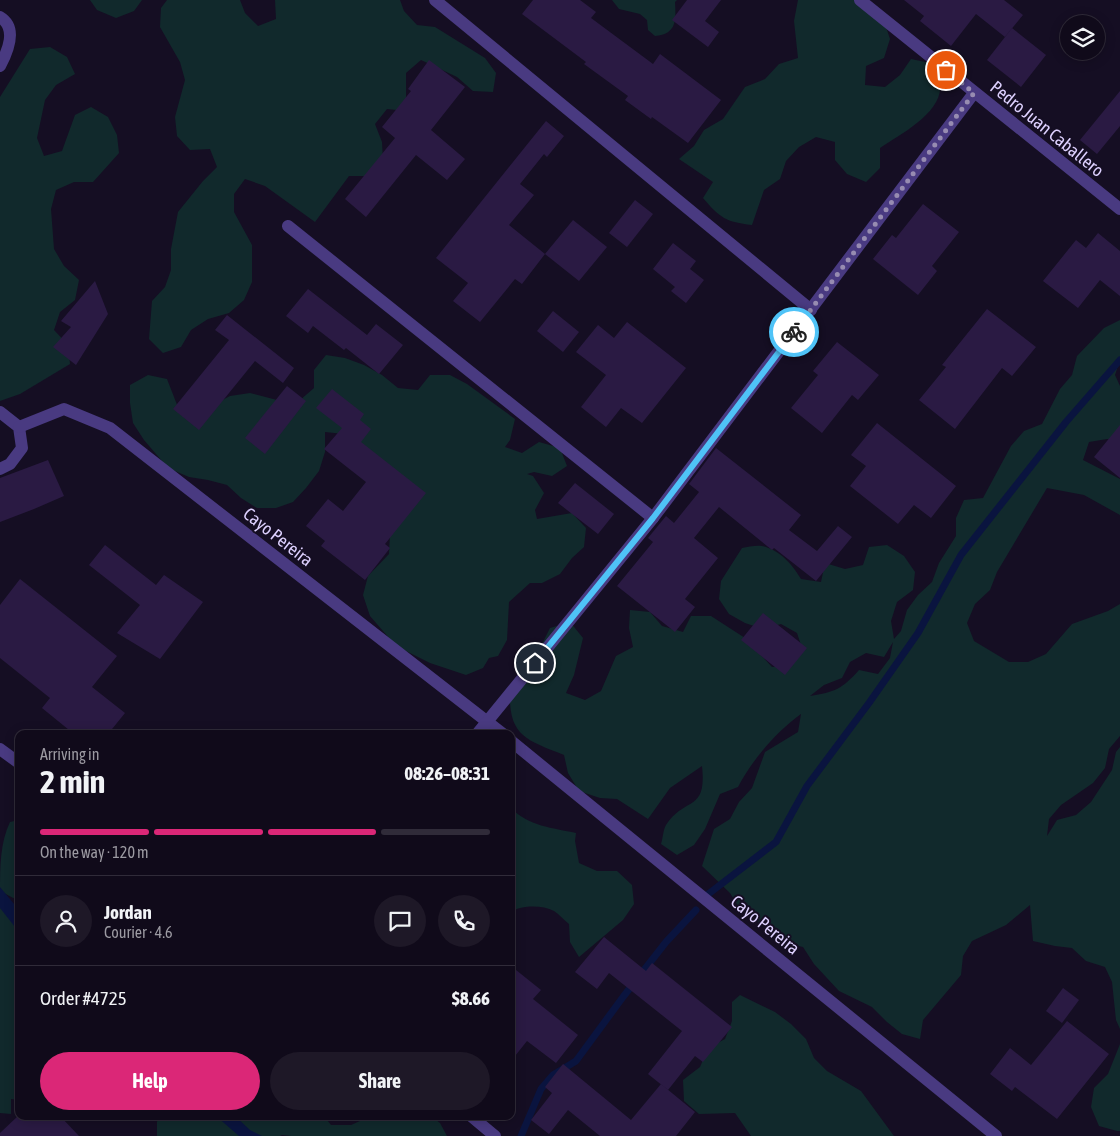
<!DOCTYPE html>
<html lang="en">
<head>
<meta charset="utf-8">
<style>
  :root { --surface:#100a1a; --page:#1e1827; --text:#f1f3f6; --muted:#9c9aa2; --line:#302b39; --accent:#db2777 }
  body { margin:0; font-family:"Asap Condensed",sans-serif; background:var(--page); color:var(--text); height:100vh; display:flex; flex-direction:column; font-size:19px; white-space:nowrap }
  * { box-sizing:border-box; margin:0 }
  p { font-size:16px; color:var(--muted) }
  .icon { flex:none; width:28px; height:28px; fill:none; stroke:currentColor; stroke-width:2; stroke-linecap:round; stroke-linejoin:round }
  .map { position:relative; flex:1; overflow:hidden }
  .panel { position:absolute; left:15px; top:730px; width:500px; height:390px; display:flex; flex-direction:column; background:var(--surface); border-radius:10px; box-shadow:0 2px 12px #0003,0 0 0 1px var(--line) }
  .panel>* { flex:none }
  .tools { position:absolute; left:1060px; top:15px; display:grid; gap:10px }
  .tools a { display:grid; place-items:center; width:45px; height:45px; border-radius:50%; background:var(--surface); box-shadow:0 2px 12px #0003,0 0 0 1px var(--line); font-size:25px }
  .pin { position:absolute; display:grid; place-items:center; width:42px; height:42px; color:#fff; margin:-21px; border:2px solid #fff; border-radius:50%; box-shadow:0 1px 5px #0007 }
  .courier { position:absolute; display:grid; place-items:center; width:50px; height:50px; margin:-25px; border:4px solid #4fc3f7; border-radius:50%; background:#fff; color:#222; box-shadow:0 1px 6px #0007 }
  .head em { font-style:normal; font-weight:700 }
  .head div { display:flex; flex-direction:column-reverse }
  .head { display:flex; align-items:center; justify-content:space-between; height:85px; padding:0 25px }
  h1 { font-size:32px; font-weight:700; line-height:38px }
  .bar { display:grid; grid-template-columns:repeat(4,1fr); gap:8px 5px; align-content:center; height:60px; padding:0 25px }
  .bar i { height:6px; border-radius:4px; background:var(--line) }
  .bar .on { background:var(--accent) }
  .bar p { grid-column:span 4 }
  .line { display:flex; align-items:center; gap:12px; padding:0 25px; border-top:1px solid var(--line) }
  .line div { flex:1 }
  .round { display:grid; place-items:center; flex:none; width:52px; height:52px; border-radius:26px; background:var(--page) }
  .button { display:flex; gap:10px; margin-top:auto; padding:10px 25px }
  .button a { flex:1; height:58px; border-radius:30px; background:var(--accent); color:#fff; font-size:20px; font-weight:700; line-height:58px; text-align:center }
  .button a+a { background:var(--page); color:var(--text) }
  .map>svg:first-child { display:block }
  .green { fill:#11292c; fill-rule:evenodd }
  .water { fill:#0a143f }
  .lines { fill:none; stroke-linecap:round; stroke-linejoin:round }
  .stream { stroke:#0a143f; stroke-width:7 }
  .building { fill:#2a1a43 }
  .street { stroke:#493a81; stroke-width:12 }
  .done { stroke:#978cb1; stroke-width:5; stroke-dasharray:0 9 }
  .route { stroke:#4fc3f7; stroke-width:6 }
  .labels { text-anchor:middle; stroke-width:4; stroke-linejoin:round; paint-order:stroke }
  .street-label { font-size:18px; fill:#ddd0fe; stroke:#150e23 }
</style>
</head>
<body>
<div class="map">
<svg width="1120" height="1136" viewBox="0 0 1120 1136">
  <rect width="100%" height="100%" fill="#150e23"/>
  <g class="green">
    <polygon points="90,0 142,0 134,11 116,18 97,10"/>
    <polygon points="167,0 240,0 245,13 258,26 276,19 275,0 400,0 404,11 417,25 435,27 485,58 496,73 493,92 473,91 457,77 421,60 406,73 406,111 387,109 375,124 382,142 383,161 370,176 349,176 315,222 265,186 245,179 234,194 234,212 252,245 252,282 244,300 229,313 208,319 191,330 181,347 163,353 149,339 152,301 165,287 171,270 171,249 178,212 203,181 217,167 210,149 190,150 177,136 175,117 185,80 180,62 160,27 161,8"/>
    <path d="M612 0H677L675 2C676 20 677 34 655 36L648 30 647 20 640 14 619 9Z"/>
    <path d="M798 0H863L884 21 890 39 884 58 866 66 865 85 885 87 900 75 911 59 930 63C933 68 938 75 939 80 948 110 901 134 880 148V168L866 182 847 174 835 160V142L816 137 799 147 786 161 780 179 764 190 752 225C726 222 720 218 703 198L713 182 679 159 694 146 704 130 723 119 745 87 765 79 779 64 798 58 794 21Z"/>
    <polygon points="50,47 67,57 75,74 56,85 45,100 37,138 44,156 62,151 75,115 91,107 108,117 117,135 119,153 93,182 74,182 56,190 51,209 54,249 64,266 79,280 75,300 60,312 54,330 68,345 70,364 20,394 0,401 0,97 30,49"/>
    <path d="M1120 320V360L1115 375 1120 386V439H1107L1089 442 1083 460 1120 479V515L1084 495 1047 488 997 572 990 590 975 604 967 623 974 641 1009 662H1028L1046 654 1072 624 1108 611 1120 604V736L1109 749 1105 768 1093 783 1061 805 1049 819 1047 836 1057 820 1076 815 1091 802 1112 770 1116 752 1120 747V1029L1116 1020 1112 982 1105 967 1086 961 1072 948 1055 946 1033 941 1030 905 1006 925 972 941 963 956 961 975 923 1020 920 1039 902 1034 887 1022 872 1007 839 991 814 964 803 947 785 943 740 909 730 893 702 866 714 829 730 819 739 802 752 788 765 752 798 732 801 714C775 733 753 759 738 787L720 794 705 829 694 845 677 855 661 844C663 838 663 830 666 825 685 796 707 813 702 766L670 788 648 819 617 799 600 798 579 791 568 773 564 755C526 740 508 736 510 690L537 664 542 644 550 628 570 622 583 638 574 675 566 693 585 700 601 691 616 656 633 647 629 628 630 610 650 612 662 626 683 632 691 616H711L745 638 772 667 791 665 803 651 797 633 781 624 763 629 745 623 729 614 719 599 721 581 742 548C748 547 756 545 762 546 780 550 792 564 801 579L821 582 825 563 845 569 863 565 869 547 887 545 904 556 915 572 913 590 897 602 891 621 894 639 901 631 907 610 918 595 932 582 939 563 956 536V518L964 500 983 498 1011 446 1024 431 1042 424 1060 389 1072 375 1077 356 1104 328ZM893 642 890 658 878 674 859 670C842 689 835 692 810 696L824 685 842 678 850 662 866 653 884 657Z"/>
    <polygon points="326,355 345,358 364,365 382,375 398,388 418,390 430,375 450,375 467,384 515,419 510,440 505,447 522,453 539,442 560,448 567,466 552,476 534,472 527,474 533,476 544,493 535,510 537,519 572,513 586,528 584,547 572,558 560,574 542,583 530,583 509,602 507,640 498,656 489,658 483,668 466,675 430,663 396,646 370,616 363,595 368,576 389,554 390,533 344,434 325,432 325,452 319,471 306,488 293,502 276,508 257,508 241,498 227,485 208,480 189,477 168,468 144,440 133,423 130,403 130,385 148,375 167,379 181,415 201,421 213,405 230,396 250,393 277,400 299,401 314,388 314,370"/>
    <path d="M511 808C528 826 553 828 576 833L575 841 579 863 597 871H617L632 885 634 904 623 920 579 957 570 942 569 924C564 920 559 914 554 911 542 905 522 905 511 912Z"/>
    <path d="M19 820V901L0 891C0 867 0 843 10 822Z"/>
    <polygon points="0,898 12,908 19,910 19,1100 11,1099 11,1114 0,1113"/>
    <polygon points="740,995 775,1012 791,1024 806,1039 814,1058 827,1071 861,1091 894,1136 751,1136 735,1113 699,1114 684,1101 683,1080 700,1067 708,1048 725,1039 732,1021 732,1002"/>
    <polygon points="1120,1044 1120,1131 1117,1131 1099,1126 1091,1107 1094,1088 1108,1074"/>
    <polygon points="159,1116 324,1116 331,1125 351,1125 371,1116 431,1116 440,1123 447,1136 291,1136 282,1135 280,1136 157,1136 157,1122"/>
  </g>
  <g class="water">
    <polygon points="0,887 19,910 19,932 0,908"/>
    <polygon points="216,1116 235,1116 250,1130 262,1136 239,1136"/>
  </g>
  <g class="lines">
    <g class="stream">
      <polyline points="707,895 776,842 807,786 869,703 918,633 961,555 1066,422 1120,360"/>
      <polyline points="521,1136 541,1089 553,1075 576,1061 623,997 666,942 696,910"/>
    </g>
  </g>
  <g class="building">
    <polygon points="533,0 580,0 596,12 591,18 653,64 660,54 721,100 688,143 652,117 651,119 625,100 628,96 584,64 586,62 522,14"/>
    <polygon points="687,0 721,0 705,21 719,32 708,47 672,20"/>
    <polygon points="904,0 1004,0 1023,15 1005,37 976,14 951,46 920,21 924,16"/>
    <polygon points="1012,28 1046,55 1021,87 987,60"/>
    <polygon points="429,60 465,87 431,130 465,159 447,180 416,155 366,217 345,199 395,138 382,127 411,91 408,89"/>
    <polygon points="1120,91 1120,126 1097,154 1080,140"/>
    <polygon points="546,121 564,136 547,157 544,154 520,184 534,195 509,225 545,254 522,284 515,279 480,322 453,301 468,283 436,258"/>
    <polygon points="635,200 653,214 627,247 609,233"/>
    <polygon points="923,204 959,232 932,266 937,271 918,295 873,259 892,235 896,238"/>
    <polygon points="573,220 607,247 579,281 545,254"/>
    <polygon points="1098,233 1120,251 1120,296 1100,280 1078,308 1043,281 1076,240 1086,248"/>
    <polygon points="673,243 696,261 690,269 704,280 686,303 671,291 675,287 653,269"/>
    <polygon points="95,281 108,314 76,365 53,347 71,327 61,321"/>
    <polygon points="308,289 367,335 376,324 403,345 379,374 346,348 344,350 313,326 308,333 286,316"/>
    <polygon points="987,309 1036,347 1012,376 1002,368 955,429 919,400 946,367 942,365"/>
    <polygon points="553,311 579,332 563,352 537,331"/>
    <polygon points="227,315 294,368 283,383 255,361 199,430 173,409 229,340 215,330"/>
    <polygon points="627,322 686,368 642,423 621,408 606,427 581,407 606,375 576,352 598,325 614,338"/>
    <polygon points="837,342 879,375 858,400 852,395 822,433 791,408 818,375 813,371"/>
    <polygon points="287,386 306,401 265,454 245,438"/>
    <polygon points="332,389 364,414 360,420 371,429 361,442 426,493 385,544 390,548 365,580 321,546 325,541 306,526 328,499 343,511 366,482 324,449 342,428 316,408"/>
    <polygon points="877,423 956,486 931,518 914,505 898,524 850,486 866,466 851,455"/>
    <polygon points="1120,425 1120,478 1094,457"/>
    <polygon points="716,448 801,515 789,530 817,551 838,526 852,537 816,581 774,548 772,550 719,507 694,538 718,558 685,599 695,607 675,632 617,586 653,542 648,538 666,516 674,523 699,492 689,484"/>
    <polygon points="48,460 64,496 34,509 0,522 0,478"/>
    <polygon points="575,483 614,514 598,534 558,503"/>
    <polygon points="105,545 156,585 164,575 203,602 160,659 117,633 140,605 89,565"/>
    <polygon points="20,579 117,656 92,687 125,713 108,734 74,734 42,708 50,698 0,658 0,605"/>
    <polygon points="763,613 807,648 785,675 741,640"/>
    <polygon points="604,937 646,971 652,963 732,1027 703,1062 695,1056 668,1090 648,1074 682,1031 609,973 597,989 575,972"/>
    <polygon points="511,966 541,990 533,999 578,1035 556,1063 527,1041 511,1061"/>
    <polygon points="1063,988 1079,1000 1062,1023 1046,1011"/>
    <polygon points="1067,1021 1109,1054 1057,1119 1015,1087 1012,1091 990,1074 1010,1048 1031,1065"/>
    <polygon points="563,1064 631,1120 661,1084 695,1112 676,1136 600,1136 568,1110 549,1134 531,1120 552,1093 545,1087"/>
    <polygon points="18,1116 60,1116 79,1136 0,1136 0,1133"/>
  </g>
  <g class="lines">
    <g class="street">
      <polyline points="435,0 811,310"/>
      <polyline points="860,0 1120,209"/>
      <path d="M0 17C18 28 8 51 0 66"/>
      <polyline points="288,226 653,518"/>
      <polyline points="0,412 19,427 22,448 10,464 0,469"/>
      <polyline points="19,427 64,409 110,428 503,734"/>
      <polyline points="477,734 653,518 974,93"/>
      <polyline points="511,741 996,1136"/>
      <polyline points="0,749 19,763"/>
      <polyline points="471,1116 495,1136"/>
    </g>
  </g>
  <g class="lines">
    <polyline class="done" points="794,332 974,93 946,70"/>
    <polyline class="route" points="535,663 653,518 794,332"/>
  </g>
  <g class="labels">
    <g class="street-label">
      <text transform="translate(1047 129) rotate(39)" y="6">Pedro Juan Caballero</text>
      <text transform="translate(278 537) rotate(38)" y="6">Cayo Pereira</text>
      <text transform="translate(765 925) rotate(39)" y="6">Cayo Pereira</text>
    </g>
  </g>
</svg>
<div class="tools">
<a><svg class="icon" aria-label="layers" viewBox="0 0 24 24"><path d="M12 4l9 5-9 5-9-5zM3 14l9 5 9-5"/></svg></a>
</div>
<div class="pin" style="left:946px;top:70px;background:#ea580c"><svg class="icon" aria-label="bag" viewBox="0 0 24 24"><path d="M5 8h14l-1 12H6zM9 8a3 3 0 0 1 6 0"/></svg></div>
<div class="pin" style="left:535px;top:663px;background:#1f2937"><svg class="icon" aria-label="home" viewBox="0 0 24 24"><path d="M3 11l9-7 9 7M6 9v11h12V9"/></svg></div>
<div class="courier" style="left:794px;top:332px"><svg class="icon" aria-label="bike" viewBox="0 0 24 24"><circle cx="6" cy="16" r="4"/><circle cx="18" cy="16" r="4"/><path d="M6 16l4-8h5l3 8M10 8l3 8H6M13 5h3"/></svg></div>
<section class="panel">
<div class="head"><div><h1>2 min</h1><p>Arriving in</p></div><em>08:26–08:31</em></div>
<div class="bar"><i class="on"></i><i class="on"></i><i class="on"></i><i></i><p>On the way · 120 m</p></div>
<div class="line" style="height:90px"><a class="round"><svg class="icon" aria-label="person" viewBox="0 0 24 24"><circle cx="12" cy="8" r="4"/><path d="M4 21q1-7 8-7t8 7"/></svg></a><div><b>Jordan</b><p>Courier · 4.6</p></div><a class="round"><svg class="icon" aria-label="chat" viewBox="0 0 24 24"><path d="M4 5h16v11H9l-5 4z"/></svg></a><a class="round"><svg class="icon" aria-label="phone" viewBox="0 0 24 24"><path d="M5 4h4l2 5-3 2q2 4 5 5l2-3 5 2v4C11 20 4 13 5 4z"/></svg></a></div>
<div class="line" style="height:65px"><div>Order #4725</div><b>$8.66</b></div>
<div class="button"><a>Help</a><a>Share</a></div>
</section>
</div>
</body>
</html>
